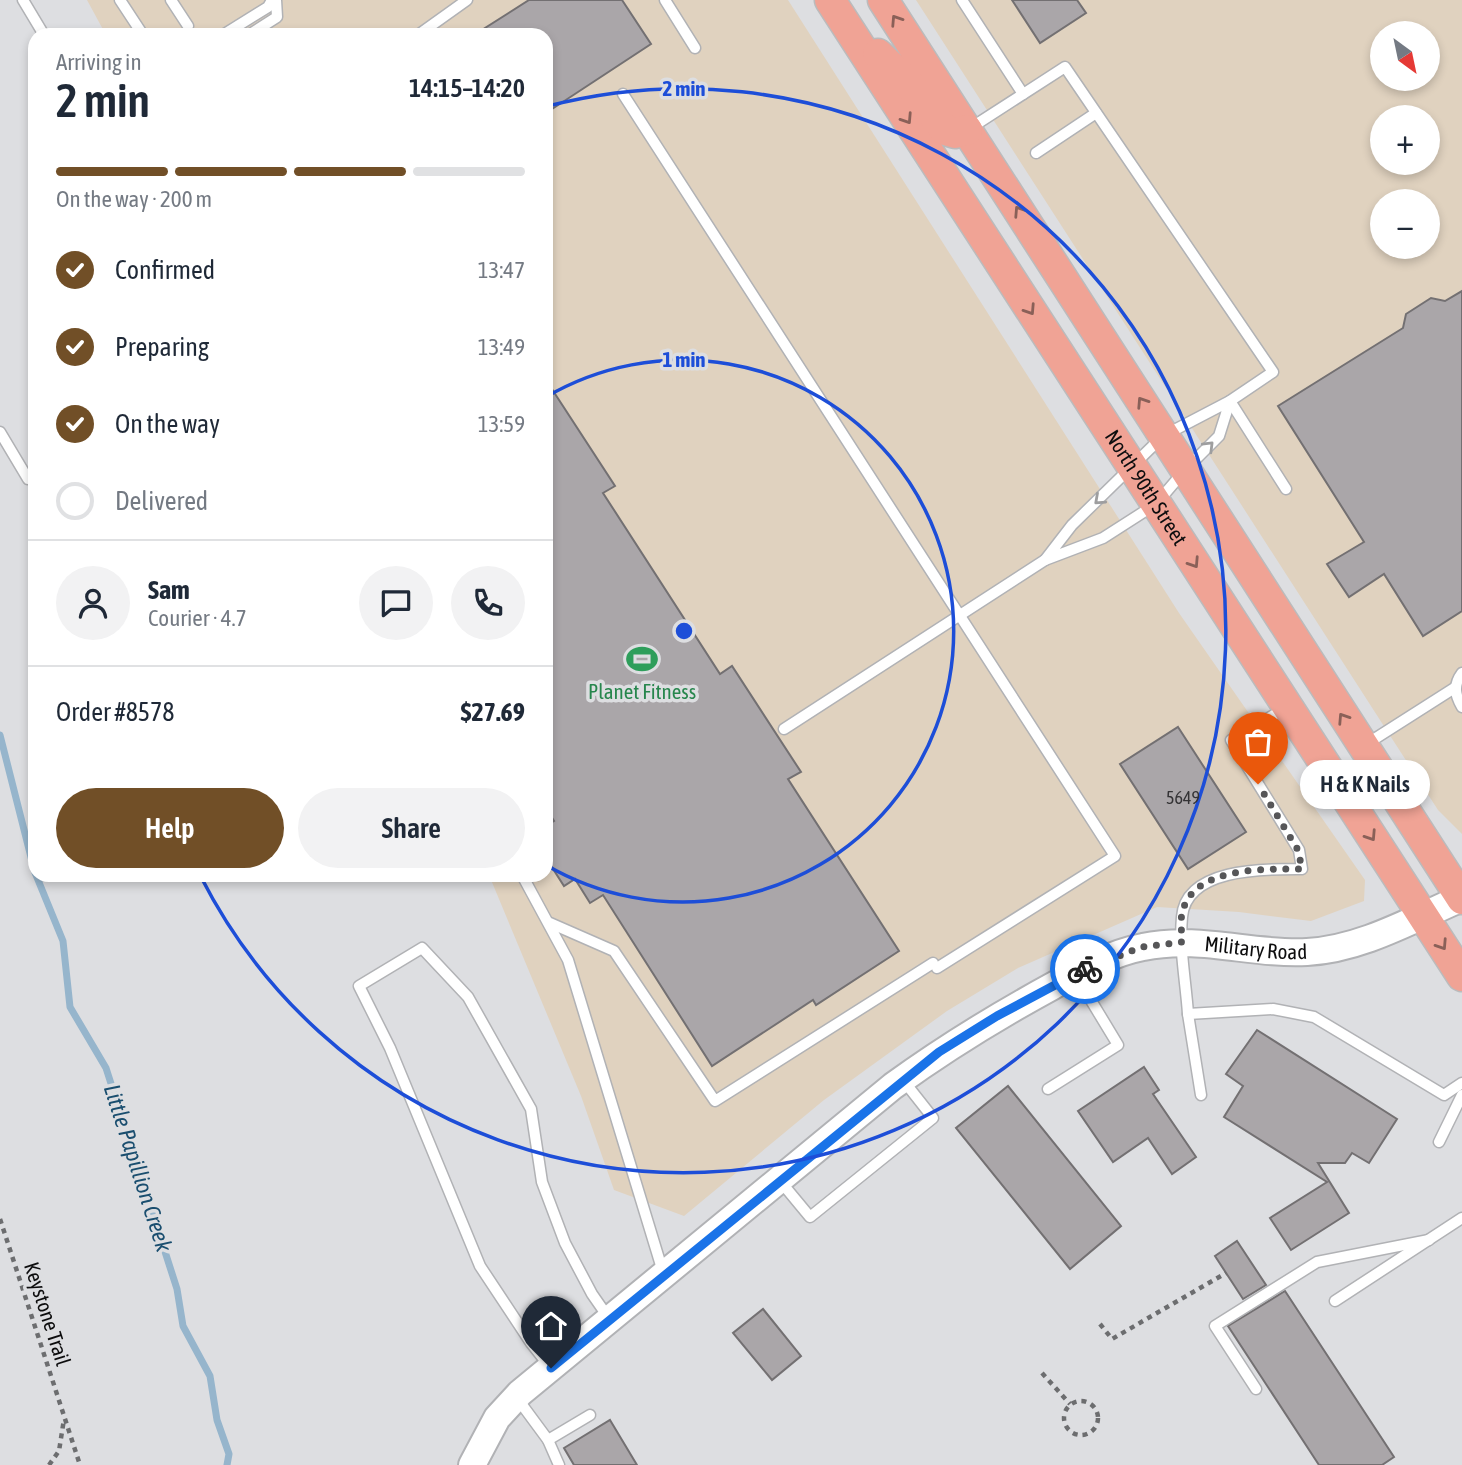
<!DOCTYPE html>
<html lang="en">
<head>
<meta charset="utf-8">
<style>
  :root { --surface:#fff; --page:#f2f2f3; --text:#1f2937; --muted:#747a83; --line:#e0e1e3; --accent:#714f27 }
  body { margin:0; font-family:"Asap Condensed",sans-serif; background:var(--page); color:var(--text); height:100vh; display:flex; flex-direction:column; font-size:26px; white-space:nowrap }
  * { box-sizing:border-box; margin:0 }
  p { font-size:23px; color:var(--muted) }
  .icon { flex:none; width:38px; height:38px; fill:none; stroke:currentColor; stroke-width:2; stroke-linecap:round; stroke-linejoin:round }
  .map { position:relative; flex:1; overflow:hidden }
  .panel { position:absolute; left:28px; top:28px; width:525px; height:854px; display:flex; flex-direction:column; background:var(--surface); border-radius:21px; box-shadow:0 4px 10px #0003 }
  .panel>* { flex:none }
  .needle { width:46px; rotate:147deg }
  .fabs { position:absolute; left:1370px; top:21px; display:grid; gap:14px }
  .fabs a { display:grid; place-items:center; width:70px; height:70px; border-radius:50%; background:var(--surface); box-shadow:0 4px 10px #0003; font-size:35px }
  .pin { position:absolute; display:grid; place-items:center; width:60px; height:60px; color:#fff; margin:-72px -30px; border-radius:50% 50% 50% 0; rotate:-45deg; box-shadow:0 0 7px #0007 }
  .pin .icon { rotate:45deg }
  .courier { position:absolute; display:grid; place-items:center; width:70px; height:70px; margin:-35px; border:5px solid #1a73e8; border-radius:50%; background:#fff; color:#222; box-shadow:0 2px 9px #0007 }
  .bubble { position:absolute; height:49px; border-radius:24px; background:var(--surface); box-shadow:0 4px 10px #0003; font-size:23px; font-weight:600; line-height:49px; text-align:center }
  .head em { font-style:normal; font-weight:600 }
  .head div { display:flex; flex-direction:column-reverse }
  .head { display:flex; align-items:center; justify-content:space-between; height:119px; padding:0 28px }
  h1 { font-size:46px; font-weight:600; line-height:52px }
  .bar { display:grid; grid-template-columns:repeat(4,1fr); gap:10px 7px; align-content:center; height:84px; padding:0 28px }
  .bar i { height:9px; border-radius:5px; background:var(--line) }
  .bar .on { background:var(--accent) }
  .bar p { grid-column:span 4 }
  .line { display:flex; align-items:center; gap:18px; padding:0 28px; border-top:2px solid var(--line) }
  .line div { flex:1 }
  .round { display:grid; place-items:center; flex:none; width:74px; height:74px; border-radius:37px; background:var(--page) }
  ol { padding:0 28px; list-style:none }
  li { display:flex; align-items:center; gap:21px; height:77px }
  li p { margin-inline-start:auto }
  li .icon { padding:7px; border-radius:50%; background:var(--accent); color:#fff; stroke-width:4 }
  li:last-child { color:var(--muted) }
  li i { width:38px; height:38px; border:4px solid var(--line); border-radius:50% }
  .action { display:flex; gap:14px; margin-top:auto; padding:14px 28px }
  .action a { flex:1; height:80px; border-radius:42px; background:var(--accent); color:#fff; font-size:28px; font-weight:600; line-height:80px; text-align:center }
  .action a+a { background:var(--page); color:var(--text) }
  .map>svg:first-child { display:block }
  .commercial { fill:#e0d2bf; fill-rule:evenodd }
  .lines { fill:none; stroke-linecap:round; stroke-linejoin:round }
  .stream { stroke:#96b5cc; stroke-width:7 }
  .building { fill:#aaa6a9; stroke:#737072; stroke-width:2 }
  .lane-casing { stroke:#b1b2b5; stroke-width:13 }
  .secondary-casing { stroke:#b1b2b5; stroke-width:30 }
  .primary-casing { stroke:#bbbbbc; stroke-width:33 }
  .path { stroke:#6c6d6f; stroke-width:4.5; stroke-dasharray:5 5; stroke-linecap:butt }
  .lane { stroke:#fff; stroke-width:10 }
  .secondary { stroke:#fff; stroke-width:26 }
  .primary { stroke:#f0a395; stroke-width:30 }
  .oneway { stroke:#8a6058 }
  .oneway2 { stroke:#9e9e9f }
  .done { stroke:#565658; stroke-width:7; stroke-dasharray:0 12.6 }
  .route { stroke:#1a73e8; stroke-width:9 }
  .ring { fill:none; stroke:#1d4ed8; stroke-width:3.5 }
  .labels { text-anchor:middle; stroke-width:7; stroke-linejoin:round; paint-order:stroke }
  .number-label { font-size:18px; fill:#343335 }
  .street-label { font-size:21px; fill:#0d0d0e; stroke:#dddee1 }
  .leisure-label { font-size:21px; fill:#27864d; stroke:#dddee1 }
  .water-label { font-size:23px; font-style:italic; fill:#1a4e6f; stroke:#dddee1 }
  .centre { fill:#1d4ed8; stroke:#dddee1; stroke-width:3.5 }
  .ring-label { font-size:21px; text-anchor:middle; font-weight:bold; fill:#1d4ed8; stroke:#dddee1; stroke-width:7; stroke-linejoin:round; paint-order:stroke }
</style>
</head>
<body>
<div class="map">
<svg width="1462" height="1465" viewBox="0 0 1462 1465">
  <rect width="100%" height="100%" fill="#dddee1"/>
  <g class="commercial">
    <polygon points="87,0 788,0 1179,613 1365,880 1364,901 1311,921 1239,912 1157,907 1018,968 947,1011 824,1100 684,1216 614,1190 581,1096 489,875 546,875 546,35 106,35"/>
    <path d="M916 0H1462V834L1438 810ZM1382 33H1428V79H1382ZM1382 117H1428V163H1382ZM1382 201H1428V247H1382Z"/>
  </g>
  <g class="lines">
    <g class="stream">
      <polyline points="0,735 35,873"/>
      <polyline points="36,875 63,941 70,1007 106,1068 177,1289 183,1326 210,1376 217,1420 229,1454 227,1465"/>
    </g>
  </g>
  <g class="building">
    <polygon points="529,0 622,0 651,44 546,113 546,35 474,35"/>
    <polygon points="1012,0 1077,0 1086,13 1040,43"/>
    <polygon points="1462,291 1462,611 1423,636 1384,574 1349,597 1327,564 1364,542 1278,406 1403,328 1406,314 1431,298 1445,301"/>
    <polygon points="546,380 615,486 603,493 720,674 732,666 801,772 788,779 899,951 816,1005 813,1000 712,1066 603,895 590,903 575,879 564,886 546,858 546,826 554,821 546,808"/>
    <polygon points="1178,727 1246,832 1188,869 1120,764"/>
    <polygon points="1257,1030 1397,1119 1369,1163 1352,1153 1345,1163 1318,1163 1349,1213 1291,1250 1270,1218 1327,1182 1224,1117 1243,1086 1226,1074"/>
    <polygon points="1144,1067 1159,1090 1153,1094 1196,1157 1172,1174 1148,1138 1113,1162 1078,1111"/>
    <polygon points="1008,1086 1121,1226 1070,1269 956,1128"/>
    <polygon points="1237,1241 1266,1285 1243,1299 1215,1256"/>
    <polygon points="1285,1291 1394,1457 1382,1465 1319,1465 1228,1326"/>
    <polygon points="763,1309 801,1356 772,1380 733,1333"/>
    <polygon points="610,1420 637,1465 574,1465 564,1448"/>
  </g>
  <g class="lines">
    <defs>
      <g id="lane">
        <polyline points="23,0 44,35"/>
        <polyline points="120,0 143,35"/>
        <polyline points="171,0 188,26"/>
        <polyline points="665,0 695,48"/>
        <polyline points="962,0 1023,94"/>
        <polyline points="223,35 268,7 272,0"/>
        <polyline points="249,35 277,17 276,0"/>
        <polyline points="418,35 467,0"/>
        <polyline points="623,94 1115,856 937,968"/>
        <polyline points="969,129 1065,67 1273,372 1230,401 1163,436 1072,525 1045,560 1103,538 1156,504 1185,470 1219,436 1230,401"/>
        <polyline points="1036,153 1096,113"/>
        <polyline points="1230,401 1286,489"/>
        <polyline points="0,432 28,479 35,477"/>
        <path d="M1462 673C1453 685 1455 695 1462 707"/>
        <path d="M1284 709 1231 740 1299 850 1302 869C1267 869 1186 867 1182 917 1179 948 1186 983 1188 1014L1273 1009 1314 1017 1444 1095 1462 1083"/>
        <polyline points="784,729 1045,560"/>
        <polyline points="1365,745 1456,687"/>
        <polyline points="522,875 568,960 663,1272"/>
        <polyline points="550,923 614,951 715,1101 933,963"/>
        <polyline points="1188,1014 1201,1095"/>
        <polyline points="1048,1089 1118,1045 1075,974"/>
        <polyline points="1439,1142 1462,1095"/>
        <polyline points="781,1182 810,1217 933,1118 903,1080"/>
        <polyline points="1335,1301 1462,1218"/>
        <polyline points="550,1367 531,1343 480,1266 390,1048 359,986 422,948 468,997 531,1109 542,1182 565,1243 592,1294 608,1317"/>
        <polyline points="1256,1389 1215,1326 1317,1262 1429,1240"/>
        <polyline points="517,1398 548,1440 559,1465"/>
        <polyline points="548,1440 590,1415"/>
      </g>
      <g id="secondary">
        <path id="s1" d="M472 1465 497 1418 520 1393 893 1086C944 1049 996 1017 1051 987 1079 971 1111 953 1143 947 1199 935 1252 955 1307 952 1362 949 1413 919 1462 898"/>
      </g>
      <g id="primary">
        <path id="s2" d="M830 0 1462 976"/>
        <polyline points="883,0 1462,899"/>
        <polyline points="878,54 910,85 945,130 955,133 967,130"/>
      </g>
    </defs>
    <use href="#lane" class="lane-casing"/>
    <use href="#secondary" class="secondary-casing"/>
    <use href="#primary" class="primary-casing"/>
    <g class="path">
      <polyline points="0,1219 80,1465"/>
      <polyline points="1100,1324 1112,1339 1226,1273"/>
      <polyline points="1042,1373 1070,1404"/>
      <circle cx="1081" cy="1418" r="17"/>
      <polyline points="49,1465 59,1451 64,1419"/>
    </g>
    <use href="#lane" class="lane"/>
    <use href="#secondary" class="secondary"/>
    <use href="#primary" class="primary"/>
  </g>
  <defs><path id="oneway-chevron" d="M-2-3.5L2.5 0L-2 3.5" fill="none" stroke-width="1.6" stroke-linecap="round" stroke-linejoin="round" transform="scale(1.75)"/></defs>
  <g class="oneway">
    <use href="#oneway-chevron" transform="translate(896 20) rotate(-123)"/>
    <use href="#oneway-chevron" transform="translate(907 119) rotate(57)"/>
    <use href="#oneway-chevron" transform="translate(1019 211) rotate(-123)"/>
    <use href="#oneway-chevron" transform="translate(1030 310) rotate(57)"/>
    <use href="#oneway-chevron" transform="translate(1142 402) rotate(-123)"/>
    <use href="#oneway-chevron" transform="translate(1194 563) rotate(57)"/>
    <use href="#oneway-chevron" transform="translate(1343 718) rotate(-123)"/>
    <use href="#oneway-chevron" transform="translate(1371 836) rotate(57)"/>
    <use href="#oneway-chevron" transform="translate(1442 945) rotate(57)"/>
  </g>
  <g class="oneway2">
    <use href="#oneway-chevron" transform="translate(1209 446) rotate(-45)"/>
    <use href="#oneway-chevron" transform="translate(1099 500) rotate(138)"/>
  </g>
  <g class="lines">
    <path class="done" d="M1085 969 1142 947 1182 942C1182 933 1180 922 1182 914 1191 866 1266 869 1302 869L1298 850 1258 784"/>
    <polyline class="route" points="551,1368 939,1052 997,1016 1085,969"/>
  </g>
  <g class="ring">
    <path d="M546 397A271 271 0 1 1 546 865"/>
    <path d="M548 106A542 542 0 1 1 201 877"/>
  </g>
  <defs>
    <symbol id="stadium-bare" viewBox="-9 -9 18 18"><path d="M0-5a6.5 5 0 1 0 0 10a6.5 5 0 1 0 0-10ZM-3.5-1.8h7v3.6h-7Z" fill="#2e9e5b" stroke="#dddee1" stroke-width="2.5" paint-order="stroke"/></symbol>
  </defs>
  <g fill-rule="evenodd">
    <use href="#stadium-bare" x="620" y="637" width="44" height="44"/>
  </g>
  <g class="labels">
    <g class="number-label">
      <text x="1183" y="804">5649</text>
    </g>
    <g class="street-label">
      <text dy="7" stroke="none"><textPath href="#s2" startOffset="581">North 90th Street</textPath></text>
      <text dy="7" stroke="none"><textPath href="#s1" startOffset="971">Military Road</textPath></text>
      <text transform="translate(47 1314) rotate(72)" y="7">Keystone Trail</text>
    </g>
    <g class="leisure-label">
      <text x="642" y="699">Planet Fitness</text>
    </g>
    <g class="water-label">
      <text transform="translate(138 1168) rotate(72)" y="8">Little Papillion Creek</text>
    </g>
  </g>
  <circle cx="684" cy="631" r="10" class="centre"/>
  <g class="ring-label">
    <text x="684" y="96">2 min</text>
    <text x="684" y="367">1 min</text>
  </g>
</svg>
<div class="fabs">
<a><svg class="needle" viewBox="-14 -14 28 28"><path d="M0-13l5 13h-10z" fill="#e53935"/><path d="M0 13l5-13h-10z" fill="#747a83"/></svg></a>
<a>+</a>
<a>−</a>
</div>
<div class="pin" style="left:1258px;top:784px;background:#ea580c"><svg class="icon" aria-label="bag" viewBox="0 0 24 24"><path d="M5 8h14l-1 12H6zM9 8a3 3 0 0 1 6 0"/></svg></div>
<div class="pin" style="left:551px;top:1368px;background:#1f2937"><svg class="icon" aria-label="home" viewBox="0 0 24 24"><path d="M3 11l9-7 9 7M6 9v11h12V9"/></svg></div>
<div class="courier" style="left:1085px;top:969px"><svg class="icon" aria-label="bike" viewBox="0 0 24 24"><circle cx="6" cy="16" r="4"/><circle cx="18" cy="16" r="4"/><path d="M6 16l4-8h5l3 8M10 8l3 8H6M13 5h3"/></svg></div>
<div class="bubble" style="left:1300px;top:760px;width:130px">H &amp; K Nails</div>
<section class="panel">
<div class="head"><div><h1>2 min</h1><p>Arriving in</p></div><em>14:15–14:20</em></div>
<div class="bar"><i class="on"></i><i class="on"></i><i class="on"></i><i></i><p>On the way · 200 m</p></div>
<ol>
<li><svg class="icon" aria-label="check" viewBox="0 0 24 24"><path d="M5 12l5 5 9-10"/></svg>Confirmed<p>13:47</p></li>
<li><svg class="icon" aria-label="check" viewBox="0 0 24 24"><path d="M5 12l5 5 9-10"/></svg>Preparing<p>13:49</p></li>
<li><svg class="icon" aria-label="check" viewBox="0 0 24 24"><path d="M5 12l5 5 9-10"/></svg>On the way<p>13:59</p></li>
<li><i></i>Delivered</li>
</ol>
<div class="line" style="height:126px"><a class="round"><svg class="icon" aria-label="person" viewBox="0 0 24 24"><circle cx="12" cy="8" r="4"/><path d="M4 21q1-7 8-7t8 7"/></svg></a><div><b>Sam</b><p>Courier · 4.7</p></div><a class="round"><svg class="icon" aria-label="chat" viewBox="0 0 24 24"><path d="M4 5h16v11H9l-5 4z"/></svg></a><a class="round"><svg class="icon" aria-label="phone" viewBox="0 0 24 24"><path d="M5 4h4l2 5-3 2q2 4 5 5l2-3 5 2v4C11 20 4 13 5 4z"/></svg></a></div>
<div class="line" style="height:91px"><div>Order #8578</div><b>$27.69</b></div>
<div class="action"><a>Help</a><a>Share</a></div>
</section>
</div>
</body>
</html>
